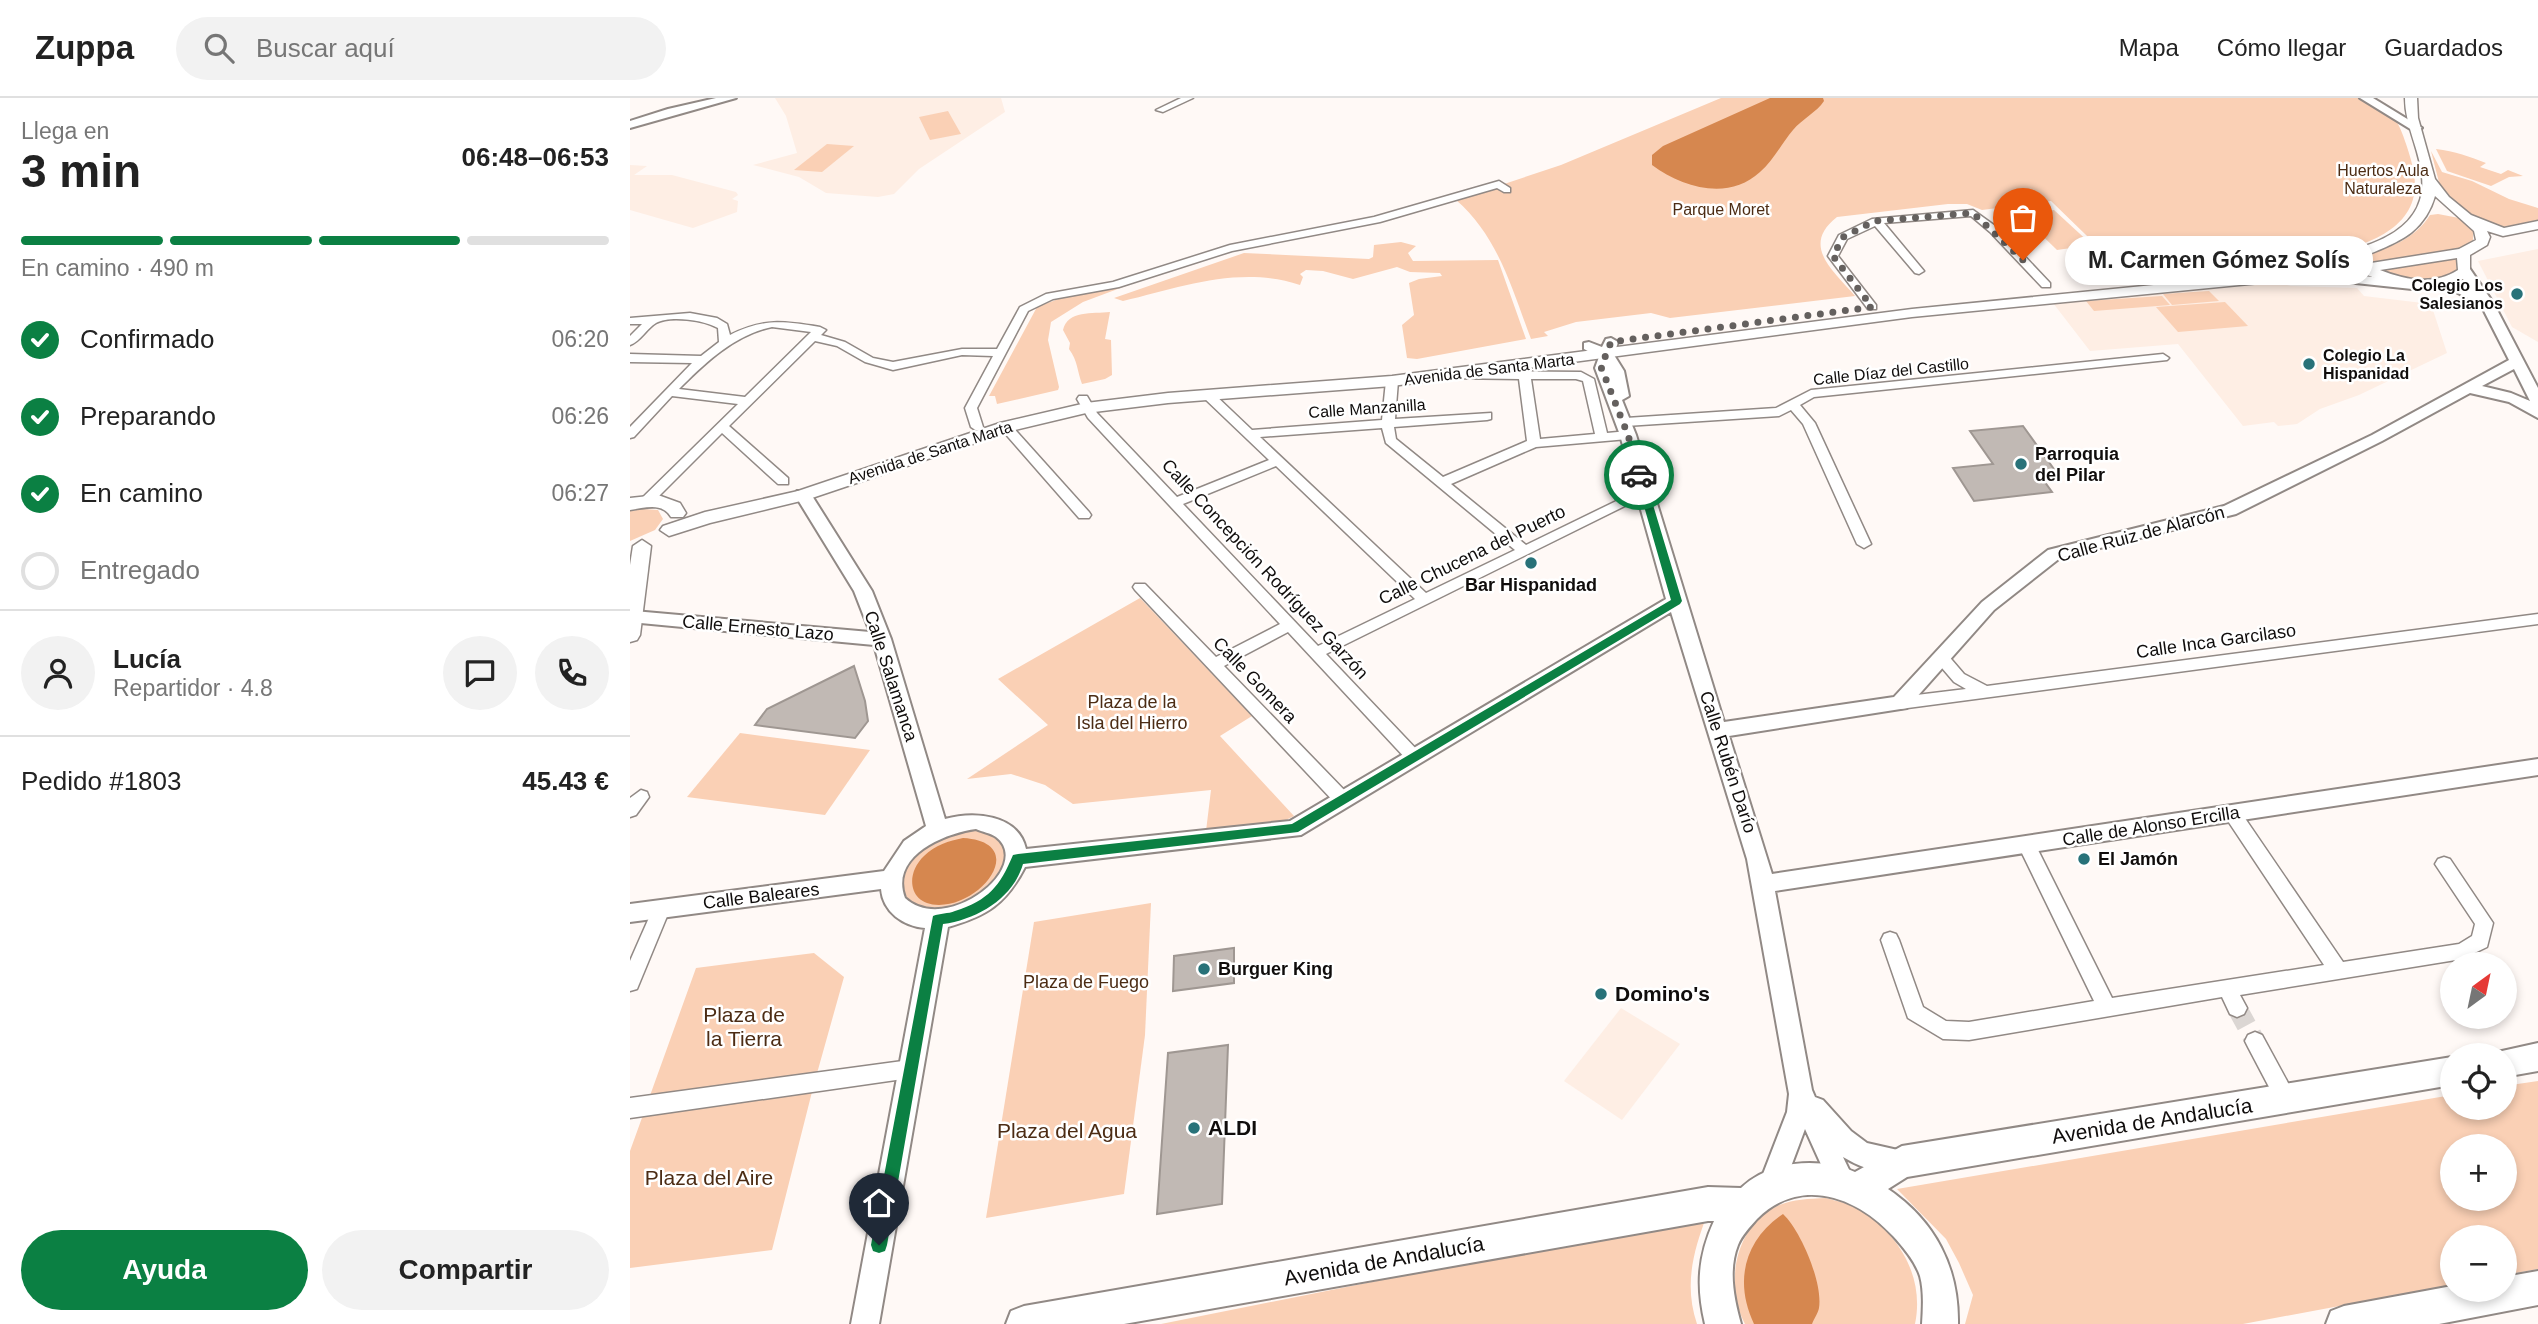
<!DOCTYPE html>
<html lang="es">
<head>
<meta charset="utf-8">
<style>
  :root { --surface:#fff; --page:#f2f2f2; --text:#222; --muted:#767676; --line:#e0e0e0; --accent:#0b8043 }
  body { margin:0; font-family:Helvetica,sans-serif; background:var(--page); color:var(--text); height:100vh; display:flex; flex-direction:column; font-size:26px; white-space:nowrap }
  * { box-sizing:border-box; margin:0 }
  p { font-size:23px; color:var(--muted) }
  .icon { flex:none; width:38px; height:38px; fill:none; stroke:currentColor; stroke-width:2; stroke-linecap:round; stroke-linejoin:round }
  .map { position:relative; flex:1; overflow:hidden }
  .panel { display:flex; flex-direction:column; background:var(--surface); width:630px }
  .panel>* { flex:none }
  .needle { width:46px; rotate:33deg }
  .tools { position:absolute; left:1810px; top:854px; display:grid; gap:14px }
  .tools a { display:grid; place-items:center; width:77px; height:77px; border-radius:50%; background:var(--surface); box-shadow:0 4px 10px #0003; font-size:35px }
  .pin { position:absolute; display:grid; place-items:center; width:60px; height:60px; color:#fff; margin:-72px -30px; border-radius:50% 50% 50% 0; rotate:-45deg; box-shadow:0 0 7px #0007 }
  .pin .icon { rotate:45deg }
  .courier { position:absolute; display:grid; place-items:center; width:70px; height:70px; margin:-35px; border:5px solid #0b8043; border-radius:50%; background:#fff; color:#222; box-shadow:0 2px 9px #0007 }
  .bubble { position:absolute; height:49px; border-radius:24px; background:var(--surface); box-shadow:0 4px 10px #0003; font-size:23px; font-weight:700; line-height:49px; text-align:center }
  .headline em { font-style:normal; font-weight:700 }
  .headline div { display:flex; flex-direction:column-reverse }
  .headline { display:flex; align-items:center; justify-content:space-between; height:119px; padding:0 21px }
  h1 { font-size:46px; font-weight:700; line-height:52px }
  .bar { display:grid; grid-template-columns:repeat(4,1fr); gap:10px 7px; align-content:center; height:84px; padding:0 21px }
  .bar i { height:9px; border-radius:5px; background:var(--line) }
  .bar .on { background:var(--accent) }
  .bar p { grid-column:span 4 }
  .line { display:flex; align-items:center; gap:18px; padding:0 21px; border-top:2px solid var(--line) }
  .line div { flex:1 }
  .round { display:grid; place-items:center; flex:none; width:74px; height:74px; border-radius:37px; background:var(--page) }
  ol { padding:0 21px; list-style:none }
  li { display:flex; align-items:center; gap:21px; height:77px }
  li p { margin-inline-start:auto }
  li .icon { padding:7px; border-radius:50%; background:var(--accent); color:#fff; stroke-width:4 }
  li:last-child { color:var(--muted) }
  li i { width:38px; height:38px; border:4px solid var(--line); border-radius:50% }
  .action { display:flex; gap:14px; margin-top:auto; padding:14px 21px }
  .action a { flex:1; height:80px; border-radius:42px; background:var(--accent); color:#fff; font-size:28px; font-weight:700; line-height:80px; text-align:center }
  .action a+a { background:var(--page); color:var(--text) }
  header { display:flex; align-items:center; gap:42px; box-sizing:border-box; height:98px; padding:0 35px; background:var(--surface); border-bottom:2px solid var(--line) }
  header strong { font-size:33px }
  nav { display:flex; gap:38px; margin-inline-start:auto; font-size:24px }
  .search { width:490px; height:63px; background:var(--page); display:flex; align-items:center; gap:18px; box-sizing:border-box; padding:0 24px; border-radius:38px; color:var(--muted); font-size:26px }
  main { display:flex; flex:1; min-height:0 }
  .map>svg:first-child { display:block }
  .built { fill:#feeee4 }
  .green { fill:#fad0b5; fill-rule:evenodd }
  .water { fill:#d6874f }
  .building { fill:#c1b9b4; stroke:#9f9792; stroke-width:2 }
  .lines { fill:none; stroke-linecap:round; stroke-linejoin:round }
  .minor-tunnel { stroke:#dbd6d3; stroke-width:20; stroke-dasharray:20 10; stroke-linecap:butt }
  .minor-casing { stroke:#918985; stroke-width:3 }
  .tertiary-casing { stroke:#918985; stroke-width:4 }
  .secondary-casing { stroke:#918985; stroke-width:3 }
  .primary-casing { stroke:#918985; stroke-width:4 }
  .minor { fill:#fff; fill-rule:evenodd }
  .tertiary { fill:#fff; fill-rule:evenodd }
  .secondary { fill:#fff; fill-rule:evenodd }
  .primary { fill:#fff; fill-rule:evenodd }
  .route { fill:#0b8043 }
  .done { stroke:#64605e; stroke-width:7; stroke-dasharray:0 12.6 }
  .poi-dot { fill:#287279; stroke:#fff; stroke-width:2.5 }
  .labels { text-anchor:middle; stroke-width:5; stroke-linejoin:round; paint-order:stroke }
  .far-park-label { font-size:16px; fill:#4c2c14; stroke:#fff }
  .far-poi-label { font-size:16px; font-weight:bold; fill:#100d0c; stroke:#fff; text-anchor:end }
  .far-street-label { font-size:16px; fill:#100d0c; stroke:#fff }
  .poi-label { font-size:18px; font-weight:bold; fill:#100d0c; stroke:#fff; text-anchor:start }
  .street-label { font-size:18px; fill:#100d0c; stroke:#fff }
  .park-label { font-size:18px; fill:#4c2c14; stroke:#fff }
  .near-poi-label { font-size:21px; font-weight:bold; fill:#100d0c; stroke:#fff; text-anchor:start }
  .near-park-label { font-size:21px; fill:#4c2c14; stroke:#fff }
  .near-street-label { font-size:21px; fill:#100d0c; stroke:#fff }
</style>
</head>
<body>
<header>
<strong>Zuppa</strong>
<div class="search"><svg class="icon" aria-label="search" viewBox="0 0 24 24"><circle cx="10" cy="10" r="6"/><path d="M15 15l6 6"/></svg>Buscar aquí</div>
<nav><a>Mapa</a><a>Cómo llegar</a><a>Guardados</a></nav>
</header>
<main>
<section class="panel">
<div class="headline"><div><h1>3 min</h1><p>Llega en</p></div><em>06:48–06:53</em></div>
<div class="bar"><i class="on"></i><i class="on"></i><i class="on"></i><i></i><p>En camino · 490 m</p></div>
<ol>
<li><svg class="icon" aria-label="check" viewBox="0 0 24 24"><path d="M5 12l5 5 9-10"/></svg>Confirmado<p>06:20</p></li>
<li><svg class="icon" aria-label="check" viewBox="0 0 24 24"><path d="M5 12l5 5 9-10"/></svg>Preparando<p>06:26</p></li>
<li><svg class="icon" aria-label="check" viewBox="0 0 24 24"><path d="M5 12l5 5 9-10"/></svg>En camino<p>06:27</p></li>
<li><i></i>Entregado</li>
</ol>
<div class="line" style="height:126px"><a class="round"><svg class="icon" aria-label="person" viewBox="0 0 24 24"><circle cx="12" cy="8" r="4"/><path d="M4 21q1-7 8-7t8 7"/></svg></a><div><b>Lucía</b><p>Repartidor · 4.8</p></div><a class="round"><svg class="icon" aria-label="chat" viewBox="0 0 24 24"><path d="M4 5h16v11H9l-5 4z"/></svg></a><a class="round"><svg class="icon" aria-label="phone" viewBox="0 0 24 24"><path d="M5 4h4l2 5-3 2q2 4 5 5l2-3 5 2v4C11 20 4 13 5 4z"/></svg></a></div>
<div class="line" style="height:91px"><div>Pedido #1803</div><b>45.43 €</b></div>
<div class="action"><a>Ayuda</a><a>Compartir</a></div>
</section>
<div class="map">
<svg width="1908" height="1226" viewBox="0 0 1908 1226">
  <rect width="100%" height="100%" fill="#fff9f6"/>
  <g class="built">
    <polygon points="145,0 371,0 375,14 289,71 264,96 248,99 196,95 169,79 123,67 167,55 156,18"/>
    <polygon points="0,67 17,68 4,77 42,77 106,94 108,97 102,101 108,103 107,114 63,130 0,112"/>
    <polygon points="1908,151 1908,244 1882,229 1848,163"/>
    <polygon points="1649,185 1661,188 1727,190 1734,198 1801,206 1817,255 1729,297 1690,311 1667,326 1648,328 1644,324 1613,328 1548,246 1460,253 1423,205"/>
    <polygon points="991,910 1050,946 992,1022 934,983"/>
  </g>
  <g class="green">
    <path d="M1091 0H1728C1739 7 1761 15 1768 26 1773 35 1783 65 1784 76 1798 162 1646 163 1591 166 1557 167 1524 169 1490 170L1421 103 1352 112 1337 106H1318L1207 119C1170 148 1204 173 1225 198L1040 220 1021 215 946 224 914 234 918 238 901 241C882 191 868 138 826 102L931 67Z"/>
    <polygon points="318,13 331,36 300,42 289,19"/>
    <polygon points="197,46 224,48 192,74 164,72"/>
    <path d="M1806 51C1825 53 1840 59 1856 65L1850 69 1871 76 1878 72 1893 78 1879 79 1861 88 1817 73Z"/>
    <polygon points="1801,53 1812,74 1842,83 1879,101 1908,110 1908,122 1874,129 1847,121 1812,96"/>
    <polygon points="1424,112 1462,147 1427,152 1390,116"/>
    <path d="M1808 116 1829 120 1843 131V142L1830 151 1738 165 1737 157C1762 148 1785 141 1800 117Z"/>
    <path d="M771 144 786 148 778 155 783 163 868 162 896 241 787 261 777 260 772 227 784 217 779 185 789 181 812 178 810 175 780 174 767 169 723 181 693 173 676 172 670 176 673 179 670 187C610 167 552 189 493 203L484 200 614 155 739 161 743 159 744 147Z"/>
    <path d="M1826 160 1827 172C1803 191 1773 181 1748 172Z"/>
    <polygon points="501,186 453,204 421,224 418,242 429,289 428,292 367,306 365,298 359,298 407,209 431,200"/>
    <polygon points="1579,193 1589,203 1542,207 1533,196"/>
    <polygon points="1532,198 1540,207 1464,213 1456,203"/>
    <polygon points="1595,204 1618,228 1548,234 1526,209"/>
    <path d="M480 214 475 241 481 242 482 277 475 281 452 286C447 273 448 263 439 251L440 245 433 232C438 212 462 216 480 214Z"/>
    <polygon points="13,411 28,412 33,421 25,432 0,443 0,413"/>
    <polygon points="510,500 622,618 590,638 664,718 652,724 576,733 581,692 443,706 415,687 381,676 337,681 418,627 368,581"/>
    <polygon points="110,635 240,652 195,717 57,699"/>
    <polygon points="355,728 384,755 358,800 299,817 272,803 267,777 302,738"/>
    <polygon points="521,805 515,937 494,1096 356,1120 404,824"/>
    <polygon points="184,855 214,879 184,986 142,1152 0,1170 0,1053 66,870"/>
    <path d="M1908 983V1171L1874 1177V1139H1822V1187L1613 1226H1335L1343 1197 1329 1165 1316 1141 1267 1091 1822 997V1010H1874V988ZM1822 1048H1874V1101H1822Z"/>
    <path d="M1196 1100C1206 1103 1218 1105 1227 1110 1268 1134 1295 1178 1285 1226H1115C1095 1189 1104 1132 1143 1110 1160 1101 1177 1101 1196 1100Z"/>
    <path d="M1077 1117C1063 1154 1054 1187 1067 1226H531Z"/>
  </g>
  <g class="water">
    <path d="M1140 0H1193L1194 3C1187 14 1172 21 1163 32 1152 45 1143 63 1130 74 1099 103 1053 90 1022 67V57L1033 48Z"/>
    <path d="M333 740C399 744 354 807 309 807 278 807 275 776 294 758 305 747 319 743 333 740Z"/>
    <path d="M1153 1116C1171 1133 1193 1185 1189 1210 1188 1215 1184 1221 1182 1226H1124C1104 1184 1114 1142 1153 1116Z"/>
  </g>
  <g class="building">
    <polygon points="1393,328 1426,374 1409,376 1422,394 1344,403 1323,370 1363,366 1340,333"/>
    <polygon points="224,568 235,603 238,623 225,640 125,627 137,611"/>
    <polygon points="604,850 604,885 543,893 544,858"/>
    <polygon points="598,947 592,1106 527,1116 538,955"/>
  </g>
  <g class="lines">
    <polyline class="minor-tunnel" points="1607,910 1625,943"/>
    <defs>
      <g id="minor">
        <polygon points="551,0 563,0 533,14 526,12"/>
        <path d="M869 83 880 90V94H874L867 90 750 124 602 153 489 189 423 201 398 213 347 310 353 329 347 333 341 329 335 310 363 258 332 257 263 272 235 264 207 248 185 243 99 328 158 380V386H148L92 335 21 406H11L9 403 108 306 42 298 4 339 0 340V329L62 265 0 264V256L71 258 89 244 88 230C74 222 40 217 26 225 16 231 11 243 0 247V238L12 226H0V220L60 215 87 220 97 226 100 237C134 220 153 223 190 229L196 232 191 237 215 244 243 260 263 264 332 251H367L390 209 416 196 483 184 600 147 744 119ZM142 229 181 234 115 299 49 291C75 265 104 237 142 229Z"/>
        <polygon points="1343,112 1368,130 1420,185 1420,189 1412,189 1360,134 1341,118 1254,125 1294,173 1289,176 1285,175 1245,128 1217,141 1208,158 1246,207 1246,211 1238,211 1198,158 1209,137 1242,121"/>
        <polygon points="1533,256 1539,260 1537,262 1184,299 1170,307 1185,325 1241,446 1234,450 1227,446 1173,326 1161,312 1149,318 996,328 990,324 996,320 1146,310 1181,292"/>
        <path d="M820 273 951 274 964 281 977 335 998 333 1004 337 998 341 906 349 821 386 896 447 1009 392 1014 391 1021 395 696 556 790 655 792 659 790 663H778L658 534 594 568 719 697 721 702 719 707H707L505 492 503 489 505 486H515L586 559 650 526 458 320 447 301 449 298H457L467 315 547 399 639 362 574 300V294H582L622 332 752 322 756 283 762 279 768 283 765 321 861 315V321L857 322 764 329 766 341 813 379 897 343 889 281 816 280V274ZM901 281H946L953 283 965 336 910 341ZM752 330 756 345 885 452 796 495 630 339ZM646 368 785 501 688 548 553 406Z"/>
        <polygon points="376,325 380,326 459,414 461,417 459,420 449,420 372,332 370,329"/>
        <polygon points="1908,516 1908,526 1270,611 1262,605 1270,599 1336,591 1324,584 1306,563 1303,559 1311,554 1316,555 1334,576 1357,588"/>
        <polygon points="11,692 17,694 19,699 6,717 0,719 0,700"/>
        <polygon points="1602,708 1608,710 1713,864 1829,846 1842,838 1845,826 1805,766 1808,761 1814,759 1820,761 1863,825 1857,849 1832,861 1610,897 1617,910 1614,916 1607,919 1600,916 1592,899 1339,942 1313,941 1278,920 1251,842 1254,836 1260,834 1266,836 1269,842 1293,909 1316,923 1339,924 1464,903 1388,747 1391,742 1397,740 1403,742 1482,900 1694,867 1596,720 1594,715 1596,710"/>
        <polygon points="31,803 37,806 40,811 7,891 0,893 0,863 25,806"/>
        <polygon points="1625,934 1632,937 1663,994 1666,1001 1663,1008 1656,1010 1649,1008 1618,949 1615,943 1618,937"/>
        <polygon points="280,962 287,965 290,971 287,977 280,980 0,1020 0,1000"/>
      </g>
      <g id="tertiary">
        <polygon points="86,0 106,0 0,30 0,23 38,11"/>
        <polygon points="1730,0 1743,0 1792,30 1782,32"/>
        <path d="M1835 170 1840 171 1864 206 1908 290V320L1879 304 1840 295 1752 343 1606 416 1430 460 1364 512 1277 610 1099 638 1142 776 1908 661V677L1145 793 1182 992 1185 999 1193 1002 1221 1033 1237 1045 1281 1055 1285 1064 1281 1073C1261 1081 1231 1070 1213 1059L1225 1084 1221 1093 1212 1097 1203 1093 1175 1031 1150 1098 1141 1102 1132 1098 1128 1089 1157 1014 1159 996 1117 761 1041 514 671 737 395 769C376 806 357 818 318 829L249 1226H221L295 830C273 828 253 814 251 791L0 824V806L254 773 274 743 296 728 244 547 0 524V514L4 513 240 534 224 493 165 397 167 393H179L242 493 261 541 315 721C344 713 388 716 396 751L660 723 1036 501 990 337 965 270 969 259 954 251V245L959 244 972 249 976 241 981 240 988 244 984 257 994 273 999 298 992 302 1006 337 1094 624 1264 599 1352 504 1418 452 1594 408 1742 337 1879 262 1851 207 1826 194 1799 189 1797 186 1804 182 1840 191 1828 174ZM1884 271 1900 303 1881 295 1852 288ZM346 731C352 734 361 735 366 739 405 769 316 838 275 800 259 758 315 735 346 731Z"/>
        <polygon points="1674,172 1782,183 1789,187 1782,191 1669,179 1667,176"/>
      </g>
      <g id="secondary">
        <path d="M1775 0H1787L1788 20 1805 81 1819 99 1841 117 1874 130 1908 123V131L1873 138 1857 133 1860 139 1857 147 1840 157V177C1805 199 1768 190 1732 175L1282 219 762 288 538 305 456 315 381 333 179 401 80 425 39 438 30 432 33 428 75 414 168 393 370 325 456 305 538 295 762 278 1282 211 1735 166 1829 151 1846 142 1844 133 1805 98C1801 112 1793 125 1782 134 1766 148 1693 178 1676 163L1683 159C1728 154 1798 137 1792 79 1790 52 1775 28 1775 0ZM1827 160 1828 172C1803 188 1776 182 1750 172Z"/>
        <path d="M28 397 50 405 56 415 53 419H41C32 404 15 410 0 412V400Z"/>
        <polygon points="12,442 21,448 10,537 7,542 0,544 0,467 3,448"/>
      </g>
      <g id="primary">
        <polygon points="1908,945 1908,973 1874,979 1874,957 1862,957 1863,955"/>
        <path d="M1822 959V987L1277 1079 1258 1091C1305 1123 1329 1169 1328 1226H1292C1293 1210 1294 1193 1290 1178 1285 1163 1273 1149 1263 1138 1226 1098 1170 1078 1127 1121 1120 1129 1112 1137 1108 1147 1098 1172 1104 1201 1111 1226H1075C1066 1188 1068 1158 1084 1123H1078L494 1226H376L381 1213 394 1208 1078 1089 1111 1090C1140 1062 1189 1059 1225 1074L1272 1048Z"/>
        <polygon points="1908,1173 1908,1207 1809,1226 1696,1226 1701,1213 1714,1208 1822,1188 1822,1192 1874,1192 1874,1179"/>
      </g>
    </defs>
    <use href="#minor" class="minor-casing"/>
    <use href="#tertiary" class="tertiary-casing"/>
    <use href="#secondary" class="secondary-casing"/>
    <use href="#primary" class="primary-casing"/>
    <use href="#minor" class="minor"/>
    <use href="#tertiary" class="tertiary"/>
    <use href="#secondary" class="secondary"/>
    <use href="#primary" class="primary"/>
  </g>
  <path class="route" d="M1009 374 1014 377 1052 503 1050 506 668 734 393 766C383 800 348 821 313 826L257 1147 255 1153 249 1155 243 1153 241 1147 303 818C310 815 318 816 325 813 359 802 370 788 383 757L388 756 662 726 1041 502 1005 377Z"/>
  <g class="lines">
    <polyline class="done" points="1009,377 998,337 971,269 981,244 1242,209 1203,158 1213,139 1245,123 1343,115 1393,162"/>
  </g>
  <g class="poi-dot">
    <circle cx="1887" cy="196" r="7"/>
    <circle cx="1679" cy="266" r="7"/>
    <circle cx="1391" cy="366" r="7"/>
    <circle cx="901" cy="465" r="7"/>
    <circle cx="1454" cy="761" r="7"/>
    <circle cx="574" cy="871" r="7"/>
    <circle cx="971" cy="896" r="7"/>
    <circle cx="564" cy="1030" r="7"/>
  </g>
  <g class="labels">
    <g class="far-park-label">
      <text x="1753" y="78">Huertos Aula<tspan x="1753" dy="18">Naturaleza</tspan></text>
      <text x="1091" y="117">Parque Moret</text>
    </g>
    <g class="far-poi-label">
      <text x="1873" y="193">Colegio Los<tspan x="1873" dy="18">Salesianos</tspan></text>
      <text x="1693" y="263" text-anchor="start">Colegio La<tspan x="1693" dy="18">Hispanidad</tspan></text>
    </g>
    <g class="far-street-label">
      <text transform="translate(859 271) rotate(-7)" y="6">Avenida de Santa Marta</text>
      <text transform="translate(1261 273) rotate(-6)" y="6">Calle Díaz del Castillo</text>
      <text transform="translate(737 310) rotate(-4)" y="6">Calle Manzanilla</text>
      <text transform="translate(300 354) rotate(-18)" y="6">Avenida de Santa Marta</text>
    </g>
    <g class="poi-label">
      <text x="1405" y="362">Parroquia<tspan x="1405" dy="21">del Pilar</tspan></text>
      <text x="901" y="493" text-anchor="middle">Bar Hispanidad</text>
      <text x="1468" y="767">El Jamón</text>
      <text x="588" y="877">Burguer King</text>
    </g>
    <g class="street-label">
      <text transform="translate(1511 436) rotate(-15)" y="6">Calle Ruiz de Alarcón</text>
      <text transform="translate(842 457) rotate(-26)" y="6">Calle Chucena del Puerto</text>
      <text transform="translate(635 471) rotate(47)" y="6">Calle Concepción Rodríguez Garzón</text>
      <text transform="translate(128 530) rotate(5)" y="6">Calle Ernesto Lazo</text>
      <text transform="translate(1586 543) rotate(-8)" y="6">Calle Inca Garcilaso</text>
      <text transform="translate(261 578) rotate(72)" y="6">Calle Salamanca</text>
      <text transform="translate(625 582) rotate(46)" y="6">Calle Gomera</text>
      <text transform="translate(1098 664) rotate(72)" y="6">Calle Rubén Darío</text>
      <text transform="translate(1521 728) rotate(-9)" y="6">Calle de Alonso Ercilla</text>
      <text transform="translate(131 798) rotate(-7)" y="6">Calle Baleares</text>
    </g>
    <g class="park-label">
      <text x="502" y="610">Plaza de la<tspan x="502" dy="21">Isla del Hierro</tspan></text>
      <text x="456" y="890">Plaza de Fuego</text>
    </g>
    <g class="near-poi-label">
      <text x="985" y="903">Domino's</text>
      <text x="578" y="1037">ALDI</text>
    </g>
    <g class="near-park-label">
      <text x="114" y="924">Plaza de<tspan x="114" dy="24">la Tierra</tspan></text>
      <text x="437" y="1040">Plaza del Agua</text>
      <text x="79" y="1087">Plaza del Aire</text>
    </g>
    <g class="near-street-label">
      <text transform="translate(1522 1023) rotate(-9)" y="7">Avenida de Andalucía</text>
      <text transform="translate(754 1163) rotate(-10)" y="7">Avenida de Andalucía</text>
    </g>
  </g>
</svg>
<div class="tools">
<a><svg class="needle" viewBox="-14 -14 28 28"><path d="M0-13l5 13h-10z" fill="#e53935"/><path d="M0 13l5-13h-10z" fill="#767676"/></svg></a>
<a><svg class="icon" aria-label="locate" viewBox="0 0 24 24"><circle cx="12" cy="12" r="6"/><path d="M12 2v4M12 18v4M2 12h4M18 12h4"/></svg></a>
<a>+</a>
<a>−</a>
</div>
<div class="pin" style="left:1393px;top:162px;background:#ea580c"><svg class="icon" aria-label="bag" viewBox="0 0 24 24"><path d="M5 8h14l-1 12H6zM9 8a3 3 0 0 1 6 0"/></svg></div>
<div class="pin" style="left:249px;top:1147px;background:#1f2937"><svg class="icon" aria-label="home" viewBox="0 0 24 24"><path d="M3 11l9-7 9 7M6 9v11h12V9"/></svg></div>
<div class="courier" style="left:1009px;top:377px"><svg class="icon" aria-label="car" viewBox="0 0 24 24"><path d="M5 17H2v-5l4-1 3-4h7l3 4 3 1v5h-3M9 17h6M6 11h13"/><circle cx="7" cy="17" r="2"/><circle cx="17" cy="17" r="2"/></svg></div>
<div class="bubble" style="left:1435px;top:138px;width:308px">M. Carmen Gómez Solís</div>
</div>
</main>
</body>
</html>
